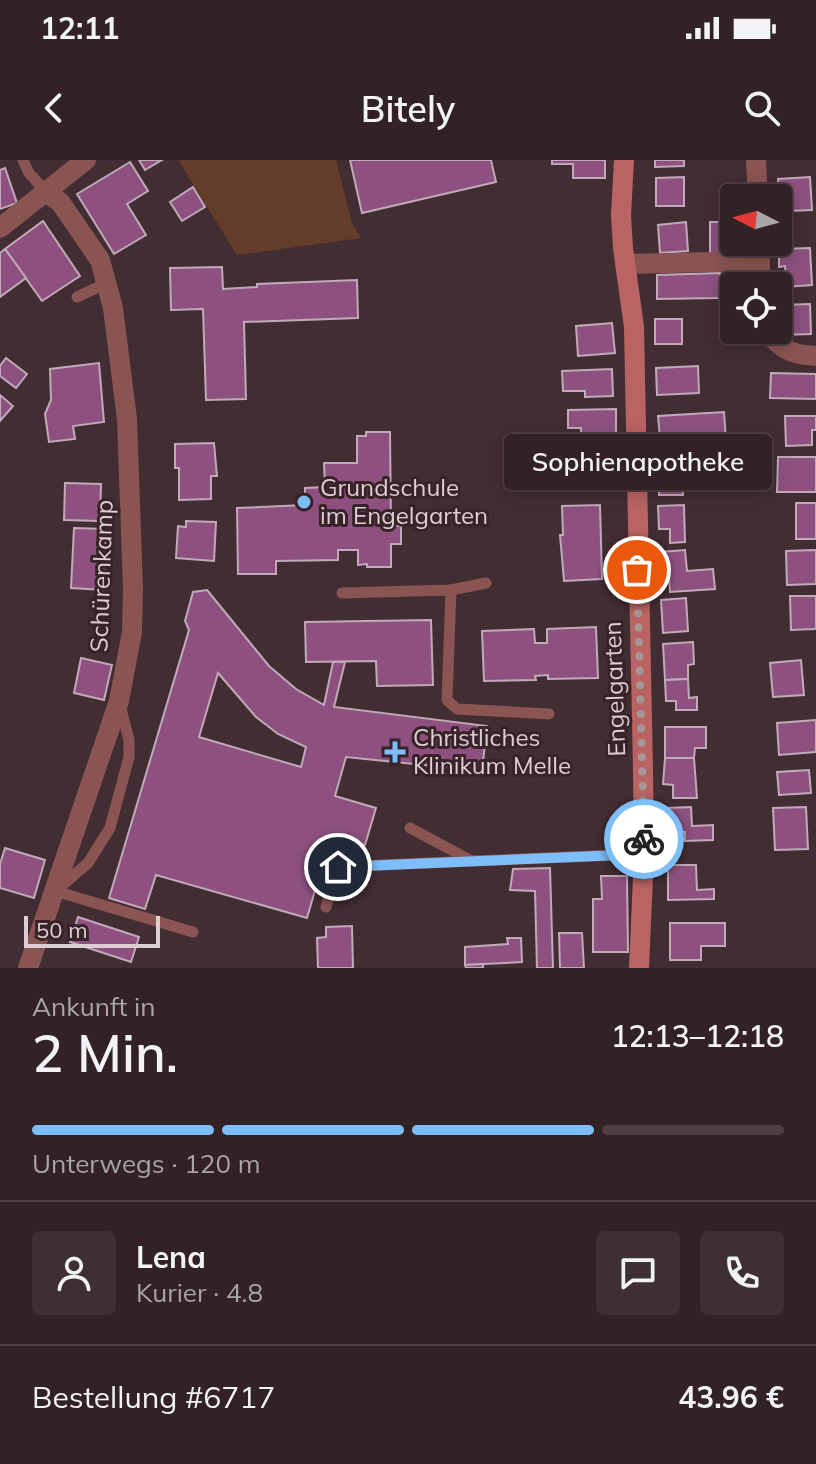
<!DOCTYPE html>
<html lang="de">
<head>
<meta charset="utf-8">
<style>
  :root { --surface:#322226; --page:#3d2f32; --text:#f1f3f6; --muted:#a8a4a7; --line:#4d3f43; --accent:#7dbef9 }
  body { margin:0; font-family:Mulish,sans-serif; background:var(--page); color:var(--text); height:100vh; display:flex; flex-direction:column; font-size:30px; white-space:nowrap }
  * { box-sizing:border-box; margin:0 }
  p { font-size:26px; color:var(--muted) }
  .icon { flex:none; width:44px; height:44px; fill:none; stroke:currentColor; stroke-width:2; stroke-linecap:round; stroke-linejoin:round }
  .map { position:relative; height:808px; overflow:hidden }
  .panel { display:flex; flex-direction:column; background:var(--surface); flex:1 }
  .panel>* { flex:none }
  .needle { width:52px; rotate:276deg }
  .fabs { position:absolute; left:720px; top:24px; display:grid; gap:16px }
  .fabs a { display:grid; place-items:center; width:72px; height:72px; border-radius:8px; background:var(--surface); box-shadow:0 4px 20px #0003,0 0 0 2px var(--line); font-size:40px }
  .scale { position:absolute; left:24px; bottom:20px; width:136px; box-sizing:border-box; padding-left:8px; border:4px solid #dcced2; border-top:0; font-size:22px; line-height:28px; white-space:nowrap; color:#dcced2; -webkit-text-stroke:6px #382329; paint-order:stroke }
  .pin { position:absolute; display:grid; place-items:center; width:68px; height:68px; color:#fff; margin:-34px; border:4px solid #fff; border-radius:50%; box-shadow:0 2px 8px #0007 }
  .courier { position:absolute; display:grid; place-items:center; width:80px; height:80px; margin:-40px; border:6px solid #7dbef9; border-radius:50%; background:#fff; color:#222; box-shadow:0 2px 10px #0007 }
  .bubble { position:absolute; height:56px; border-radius:8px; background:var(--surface); box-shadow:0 4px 20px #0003,0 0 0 2px var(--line); font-size:26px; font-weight:600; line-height:56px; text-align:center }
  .headline em { font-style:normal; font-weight:600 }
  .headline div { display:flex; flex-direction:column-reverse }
  .headline { display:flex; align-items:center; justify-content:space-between; height:136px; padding:0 32px }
  h1 { font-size:52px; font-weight:600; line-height:60px }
  .bar { display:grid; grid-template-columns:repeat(4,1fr); gap:12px 8px; align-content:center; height:96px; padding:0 32px }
  .bar i { height:10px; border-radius:6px; background:var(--line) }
  .bar .active { background:var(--accent) }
  .bar p { grid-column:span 4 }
  .line { display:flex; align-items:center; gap:20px; padding:0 32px; border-top:2px solid var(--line) }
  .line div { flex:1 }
  .round { display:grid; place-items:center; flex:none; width:84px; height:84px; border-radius:8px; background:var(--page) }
  .status { display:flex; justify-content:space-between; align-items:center; height:56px; padding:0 40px; background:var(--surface); direction:ltr }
  .status svg { height:22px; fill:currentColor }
  header { display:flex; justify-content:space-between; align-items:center; height:104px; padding:0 32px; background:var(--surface); font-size:36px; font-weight:600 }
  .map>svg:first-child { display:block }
  .green { fill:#633c2a }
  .building { fill:#8e517f; stroke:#c0aab9; stroke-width:2; fill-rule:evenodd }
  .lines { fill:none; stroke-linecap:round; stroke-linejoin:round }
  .lane { stroke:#8a5453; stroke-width:11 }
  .street { stroke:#8a5453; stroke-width:20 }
  .secondary { stroke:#b96463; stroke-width:20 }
  .done { stroke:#a6969a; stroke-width:8; stroke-dasharray:0 14.4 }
  .route { stroke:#7dbef9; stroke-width:10 }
  .poi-dot { fill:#7dbef9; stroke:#382329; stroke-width:3 }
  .labels { text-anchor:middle; stroke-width:6; stroke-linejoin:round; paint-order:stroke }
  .poi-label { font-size:24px; fill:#dcced2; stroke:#382329; text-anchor:start }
  .street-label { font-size:24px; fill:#dcced2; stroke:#382329 }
</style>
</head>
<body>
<div class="status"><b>12:11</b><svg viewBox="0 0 49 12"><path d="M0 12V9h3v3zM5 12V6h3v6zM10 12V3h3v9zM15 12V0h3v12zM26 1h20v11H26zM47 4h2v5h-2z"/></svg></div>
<header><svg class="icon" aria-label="back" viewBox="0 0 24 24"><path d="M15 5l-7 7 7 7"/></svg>Bitely<svg class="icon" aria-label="search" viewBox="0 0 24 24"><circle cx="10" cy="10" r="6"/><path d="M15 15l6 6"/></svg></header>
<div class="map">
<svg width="816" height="808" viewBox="0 0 816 808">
  <rect width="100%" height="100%" fill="#422d33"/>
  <polygon class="green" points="178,0 336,0 352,63 361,78 237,95"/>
  <g class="building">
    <polygon points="139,0 162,0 145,10"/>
    <polygon points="350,0 491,0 496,22 362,53"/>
    <polygon points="552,0 605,0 605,18 573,18 573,4 552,4"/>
    <polygon points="655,0 684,0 684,6 655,7"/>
    <polygon points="130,2 148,31 127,44 146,75 114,94 77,34"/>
    <polygon points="5,8 17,43 0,49 0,10"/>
    <polygon points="684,17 684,46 656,46 656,18"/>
    <polygon points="810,17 812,50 788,51 788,36 779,37 778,19"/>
    <polygon points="193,27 205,47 182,61 170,42"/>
    <polygon points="43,61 80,116 42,141 5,89"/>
    <polygon points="686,62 688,91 660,93 658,65"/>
    <polygon points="710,62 734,62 734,82 740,82 741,93 710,93"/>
    <polygon points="810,88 812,125 786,127 785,106 779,107 779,89"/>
    <polygon points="5,89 26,118 0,137 0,93"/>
    <polygon points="222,107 223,129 257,127 257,124 357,120 358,158 244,162 246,239 206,240 203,149 171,150 170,108"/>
    <polygon points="720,113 720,138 657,139 657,115"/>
    <polygon points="810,144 811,174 782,175 780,145"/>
    <rect x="655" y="159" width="27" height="25"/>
    <polygon points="612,163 615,193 578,196 576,166"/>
    <polygon points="6,198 27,214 16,228 0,216 0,206"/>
    <polygon points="99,203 104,262 73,266 75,279 49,282 45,254 51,240 50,209"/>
    <polygon points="698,206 699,233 657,235 656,208"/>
    <polygon points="612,209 613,236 585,237 585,231 563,231 562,211"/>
    <polygon points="771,213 816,214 816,239 770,238"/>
    <polygon points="0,235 13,246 0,261"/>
    <polygon points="616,249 616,281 581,282 581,268 568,268 568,250"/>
    <polygon points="724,252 726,281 759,279 759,291 680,296 679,277 660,278 658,256"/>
    <polygon points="785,256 816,256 816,270 812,270 812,285 786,286"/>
    <polygon points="366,272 390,272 391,366 401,366 401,384 391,384 391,407 367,407 367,404 358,405 358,390 338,390 338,400 276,401 276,414 238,414 237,348 305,345 305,328 325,327 324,303 357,303 357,276 366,276"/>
    <polygon points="214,283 217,316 211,316 211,339 179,340 179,308 175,308 175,284"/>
    <polygon points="778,297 816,297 816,332 777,332"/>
    <polygon points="682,303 683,335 659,335 658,304"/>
    <polygon points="65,323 101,324 100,361 64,360"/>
    <rect x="796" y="343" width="20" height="36"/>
    <polygon points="600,345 602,419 564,421 560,375 563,375 562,346"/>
    <polygon points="684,345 685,382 670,383 670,369 659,369 658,346"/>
    <polygon points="186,361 216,362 214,401 176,398 178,366 186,367"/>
    <polygon points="74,368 106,369 104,430 71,428"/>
    <polygon points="685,390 687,411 713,409 715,429 670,432 669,417 662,418 660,392"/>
    <polygon points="816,390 816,424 787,425 786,391"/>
    <path d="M207 430 269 506 296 529 324 545 333 502H345L334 547 487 566 482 611 346 597 335 636 376 648 365 685 331 676 307 758 156 715 145 749 109 738 189 470 185 461 193 432ZM218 513 256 557 278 574 306 587 301 607 199 577Z"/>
    <polygon points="790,436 816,436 816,469 791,470"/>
    <polygon points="686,438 688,471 663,473 661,440"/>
    <polygon points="431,460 433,525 377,526 376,501 306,502 305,462"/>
    <polygon points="596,467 598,518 548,519 548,515 535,516 536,520 484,521 482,471 534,469 535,483 547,483 547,469"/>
    <polygon points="693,482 694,504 688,505 688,519 665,520 663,484"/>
    <polygon points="81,498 112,505 104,540 74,533"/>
    <polygon points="801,500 804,535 773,537 770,503"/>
    <polygon points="688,519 689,538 697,537 697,550 676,550 676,541 666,541 665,520"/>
    <polygon points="816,560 816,592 779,595 777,563"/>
    <polygon points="665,567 706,567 706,588 695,588 694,598 665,598"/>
    <polygon points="665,598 694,598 697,638 673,638 673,625 663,624"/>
    <polygon points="809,610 811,633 779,635 777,612"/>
    <polygon points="691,647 692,666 713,665 713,680 685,681 685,672 669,673 667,648"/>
    <polygon points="806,647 808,689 775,690 773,648"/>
    <polygon points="5,688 45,700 34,738 0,728 0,704"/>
    <polygon points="668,705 696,705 697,730 714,729 714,739 668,740"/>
    <polygon points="550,708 553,808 537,808 535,731 510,730 513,709"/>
    <polygon points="601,716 627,716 628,792 593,792 593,739 602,739"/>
    <polygon points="78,757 139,777 131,802 70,782"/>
    <polygon points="670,763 725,763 725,786 701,786 701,800 670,800"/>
    <polygon points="352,766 353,808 318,808 317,778 326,777 326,767"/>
    <polygon points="559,773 582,773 584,808 560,808"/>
    <polygon points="507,778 521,778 522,802 465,805 465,787 508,784"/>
    <polygon points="483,804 483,808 466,808 465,805"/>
  </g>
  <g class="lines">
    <g class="lane">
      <polyline points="23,0 29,13 47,33"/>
      <polyline points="77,137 107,123"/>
      <polyline points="451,430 447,540 457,549 549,554"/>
      <polyline points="342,433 451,430 486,423"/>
      <polyline points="410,668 472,701 644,694"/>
      <polyline points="59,728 88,703 110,668 129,597 129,580 120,545"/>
      <polyline points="55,731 193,772"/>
      <polyline points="326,747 338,707 472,701"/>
    </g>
    <g class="street">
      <polyline points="756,0 758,38"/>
      <polyline points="0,68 86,0"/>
      <polyline points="625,104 760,101 760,126"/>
      <path d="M765 170C781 189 791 195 816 196"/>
      <polyline points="28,808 119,541 132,472 133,429 127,259 113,148 100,100 60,42 47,33"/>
    </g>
    <polyline class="secondary" points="624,0 621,55 623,88 634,167 643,610 644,694 639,808"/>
  </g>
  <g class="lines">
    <polyline class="done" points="637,410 644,679"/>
    <polyline class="route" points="338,707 644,694 644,679"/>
  </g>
  <g class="poi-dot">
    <circle cx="304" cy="342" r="8"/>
    <path d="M391 580h8v8h8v8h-8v8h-8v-8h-8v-8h8z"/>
  </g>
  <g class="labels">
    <g class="poi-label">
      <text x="320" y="336">Grundschule<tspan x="320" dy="28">im Engelgarten</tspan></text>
      <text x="413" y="586">Christliches<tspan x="413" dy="28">Klinikum Melle</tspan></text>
    </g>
    <g class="street-label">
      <text transform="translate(102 416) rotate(-88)" y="8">Schürenkamp</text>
      <text transform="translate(615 529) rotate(-92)" y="8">Engelgarten</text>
    </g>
  </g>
</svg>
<div class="fabs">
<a><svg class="needle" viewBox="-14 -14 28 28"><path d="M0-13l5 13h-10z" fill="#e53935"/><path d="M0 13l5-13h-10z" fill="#a8a4a7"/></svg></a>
<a><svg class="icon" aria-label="locate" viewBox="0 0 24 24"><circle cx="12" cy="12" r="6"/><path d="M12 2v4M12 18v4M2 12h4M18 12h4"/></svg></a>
</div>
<div class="scale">50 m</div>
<div class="pin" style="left:637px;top:410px;background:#ea580c"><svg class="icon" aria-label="bag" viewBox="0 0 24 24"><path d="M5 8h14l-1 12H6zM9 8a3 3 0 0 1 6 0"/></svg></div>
<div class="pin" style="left:338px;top:707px;background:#1f2937"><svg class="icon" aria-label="home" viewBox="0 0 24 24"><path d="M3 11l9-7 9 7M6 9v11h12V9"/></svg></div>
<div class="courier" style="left:644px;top:679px"><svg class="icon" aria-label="bike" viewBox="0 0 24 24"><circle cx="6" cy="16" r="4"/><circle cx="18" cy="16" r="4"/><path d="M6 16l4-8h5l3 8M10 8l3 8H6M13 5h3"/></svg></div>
<div class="bubble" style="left:504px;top:274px;width:268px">Sophienapotheke</div>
</div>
<section class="panel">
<div class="headline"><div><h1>2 Min.</h1><p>Ankunft in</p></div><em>12:13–12:18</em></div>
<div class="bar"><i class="active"></i><i class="active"></i><i class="active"></i><i></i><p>Unterwegs · 120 m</p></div>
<div class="line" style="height:144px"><a class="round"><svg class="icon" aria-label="person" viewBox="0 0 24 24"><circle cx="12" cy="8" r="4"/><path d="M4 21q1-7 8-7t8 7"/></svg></a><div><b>Lena</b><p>Kurier · 4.8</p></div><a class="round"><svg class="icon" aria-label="chat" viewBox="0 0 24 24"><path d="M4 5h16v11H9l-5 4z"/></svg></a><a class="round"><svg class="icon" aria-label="phone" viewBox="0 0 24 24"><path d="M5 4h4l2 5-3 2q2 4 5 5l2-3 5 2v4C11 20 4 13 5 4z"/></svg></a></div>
<div class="line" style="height:104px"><div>Bestellung #6717</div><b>43.96 €</b></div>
</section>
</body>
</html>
